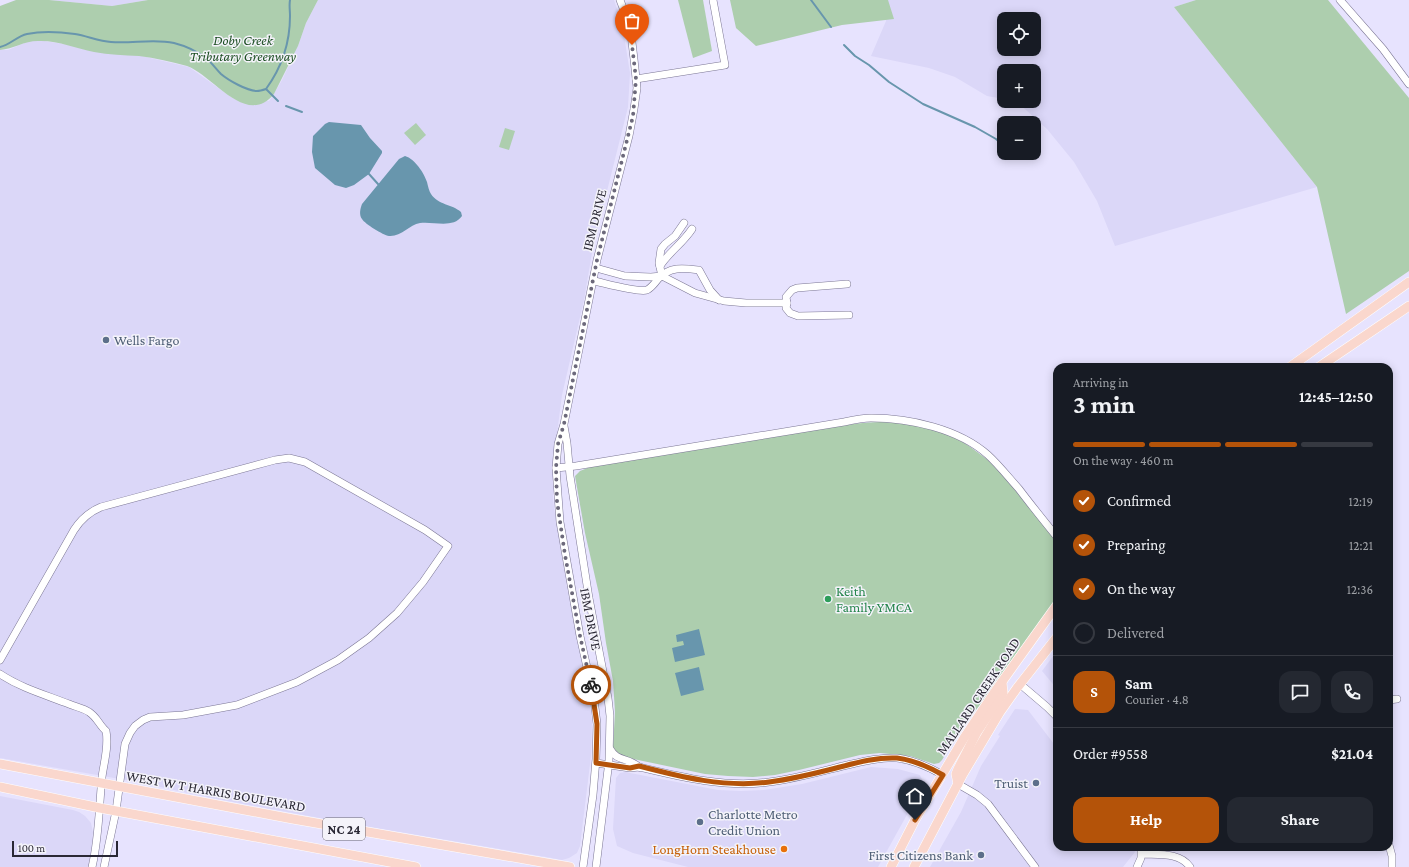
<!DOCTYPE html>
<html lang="en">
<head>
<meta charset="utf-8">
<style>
  :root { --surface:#171b24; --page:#242831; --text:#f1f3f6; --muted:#9ea1a6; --line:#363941; --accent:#b45309 }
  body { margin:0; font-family:"Crimson Pro",serif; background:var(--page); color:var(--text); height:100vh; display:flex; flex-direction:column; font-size:15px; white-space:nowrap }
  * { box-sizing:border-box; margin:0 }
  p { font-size:13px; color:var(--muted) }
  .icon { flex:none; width:22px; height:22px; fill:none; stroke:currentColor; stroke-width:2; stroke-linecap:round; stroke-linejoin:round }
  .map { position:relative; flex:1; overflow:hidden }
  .side { position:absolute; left:1053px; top:363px; width:340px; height:488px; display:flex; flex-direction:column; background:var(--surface); border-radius:12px; box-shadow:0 2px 10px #0003 }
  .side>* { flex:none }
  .fabs { position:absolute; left:997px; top:12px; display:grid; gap:8px }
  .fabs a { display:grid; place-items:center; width:44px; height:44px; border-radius:8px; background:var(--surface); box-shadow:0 2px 10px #0003; font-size:20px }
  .scale { position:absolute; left:12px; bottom:10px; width:106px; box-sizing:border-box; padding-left:4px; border:2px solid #2a2835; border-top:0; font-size:11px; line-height:14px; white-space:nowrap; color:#2a2835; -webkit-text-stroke:3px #f4f3fa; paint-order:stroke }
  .pin { position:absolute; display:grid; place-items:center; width:34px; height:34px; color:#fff; margin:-41px -17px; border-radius:50% 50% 50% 0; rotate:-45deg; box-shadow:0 0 4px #0007 }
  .pin .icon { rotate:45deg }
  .courier { position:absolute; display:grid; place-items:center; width:40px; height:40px; margin:-20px; border:3px solid #b45309; border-radius:50%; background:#fff; color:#222; box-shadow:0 1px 5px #0007 }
  .overview em { font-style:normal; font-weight:700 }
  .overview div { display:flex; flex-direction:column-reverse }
  .overview { display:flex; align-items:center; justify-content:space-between; height:68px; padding:0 20px }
  h1 { font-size:26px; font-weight:700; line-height:30px }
  .bar { display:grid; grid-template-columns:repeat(4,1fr); gap:6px 4px; align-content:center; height:48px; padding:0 20px }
  .bar i { height:5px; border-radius:3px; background:var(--line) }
  .bar .selected { background:var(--accent) }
  .bar p { grid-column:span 4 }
  .line { display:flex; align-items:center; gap:10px; padding:0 20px; border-top:1px solid var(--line) }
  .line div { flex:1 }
  .round { display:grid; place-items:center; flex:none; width:42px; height:42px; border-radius:12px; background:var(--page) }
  ol { padding:0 20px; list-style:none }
  li { display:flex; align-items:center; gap:12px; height:44px }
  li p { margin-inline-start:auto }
  li .icon { padding:4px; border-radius:50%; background:var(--accent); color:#fff; stroke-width:4 }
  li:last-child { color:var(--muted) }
  li i { width:22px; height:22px; border:2px solid var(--line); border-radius:50% }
  .primary-button { display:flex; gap:8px; margin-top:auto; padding:8px 20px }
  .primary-button a { flex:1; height:46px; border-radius:12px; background:var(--accent); color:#fff; font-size:16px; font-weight:700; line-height:46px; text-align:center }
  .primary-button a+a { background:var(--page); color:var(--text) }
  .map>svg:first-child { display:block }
  .built { fill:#dbd7f8; fill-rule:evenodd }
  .green { fill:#adceae }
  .water { fill:#6896ad }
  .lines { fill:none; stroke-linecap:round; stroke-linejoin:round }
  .stream { stroke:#6896ad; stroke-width:2 }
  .minor-casing { stroke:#7b7694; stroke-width:8 }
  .major-casing { stroke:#fff; stroke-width:10 }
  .minor { stroke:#fff; stroke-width:7 }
  .major { stroke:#fad7cd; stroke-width:9 }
  .done { stroke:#6c697b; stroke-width:4; stroke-dasharray:0 7.2 }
  .route { stroke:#b45309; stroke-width:5 }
  .service-dot { fill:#5c6f8a; stroke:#f4f3fa; stroke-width:1.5 }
  .leisure-dot { fill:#2e9e5b; stroke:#f4f3fa; stroke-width:1.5 }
  .food-dot { fill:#e8710a; stroke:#f4f3fa; stroke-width:1.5 }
  .labels { text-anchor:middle; stroke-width:3; stroke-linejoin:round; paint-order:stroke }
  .shield { fill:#f4f3fa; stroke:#676570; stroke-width:1 }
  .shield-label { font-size:13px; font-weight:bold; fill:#2a2835 }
  .park-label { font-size:14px; font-style:italic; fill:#1c4e22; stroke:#f4f3fa }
  .street-label { font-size:14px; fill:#2a2835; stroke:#f4f3fa }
  .service-label { font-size:14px; fill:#4e5e75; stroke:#f4f3fa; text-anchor:start }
  .leisure-label { font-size:14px; fill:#27864d; stroke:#f4f3fa; text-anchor:start }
  .food-label { font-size:14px; fill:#c56008; stroke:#f4f3fa; text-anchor:end }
</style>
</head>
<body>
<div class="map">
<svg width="1409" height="867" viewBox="0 0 1409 867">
  <rect width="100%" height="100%" fill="#e7e3fe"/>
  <g class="built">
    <polygon points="49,0 148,0 112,6"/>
    <polygon points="318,0 614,0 622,23 630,73 628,107 593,247 584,300 562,395 554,457 553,500 555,514 567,587 590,704 592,722 591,756 580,846 577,853 569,858 562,860 546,857 341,822 207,797 137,782 0,758 0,50 8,50 29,41 38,40 142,56 189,67 231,97 241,102 269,101 274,94 282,80 298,46 306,23"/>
    <path d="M880 0H1196L1174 7 1317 187 1115 246 1097 201 1074 162 1047 129 1016 101H1034V71H1004V99L987 96 955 77 929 68 871 56 886 21ZM1004 19H1034V49H1004Z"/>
    <polygon points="1057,651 1057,689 1042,671"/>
    <polygon points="1015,709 1028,710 1057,748 1057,847 1132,847 1135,852 1123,867 930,867 961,812 981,766 1000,736 998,735"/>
    <polygon points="871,767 898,769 920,775 924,784 878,867 688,867 633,853 617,846 613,829 616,778 620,773 625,772 718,790 741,791 764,790 802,784"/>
    <polygon points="0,796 73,810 79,812 85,816 91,823 93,833 91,853 88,867 0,867"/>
  </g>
  <g class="green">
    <path d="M16 0H49L112 6 148 0H318L306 23 298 46 274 94C246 128 213 75 187 66 172 62 155 58 139 56 124 55 109 55 94 52 75 48 57 40 38 41 24 41 13 49 0 50V6Z"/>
    <polygon points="678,0 703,0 712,51 693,58"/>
    <polygon points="730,0 888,0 894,19 842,25 756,46 736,28"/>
    <polygon points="1196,0 1328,0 1409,98 1409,271 1346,314 1317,187 1174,7"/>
    <polygon points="416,123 426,135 415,145 404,133"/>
    <polygon points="505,128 515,131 509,150 499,147"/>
    <path d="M880 422 907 423 937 430 961 441 969 446 988 460 1012 485 1057 541V599L1010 662 979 706 960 730 942 760 939 763 934 764 910 756 880 753 860 755 799 770 775 775 753 777 728 776 705 774 619 756 613 747 615 712 613 681 606 643 599 594 585 533 575 476 580 471 590 467C656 457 722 444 789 434 819 429 850 423 880 422Z"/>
  </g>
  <g class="water">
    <polygon points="329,122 361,125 370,138 382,151 382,153 369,174 354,185 346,188 335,185 315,168 312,152 313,136 325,124"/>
    <path d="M405 156C415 159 424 173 427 182 428 186 429 191 431 194 438 205 452 204 461 212L462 216C453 229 433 221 420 223 409 225 401 237 389 236 383 235 365 224 362 219 359 215 360 209 362 204L399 159Z"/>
    <polygon points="699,629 705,655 675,662 672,648 684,645 683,641 677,642 676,635"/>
    <polygon points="699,667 704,690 681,696 675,673"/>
  </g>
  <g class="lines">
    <g class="stream">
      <polyline points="811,0 831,27"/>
      <polyline points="844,45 855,56 869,65 889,82 923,104 975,127 996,139 1004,146"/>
      <path d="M0 47C10 45 17 36 27 34 42 31 60 32 75 34 87 36 99 41 111 42 132 44 153 38 174 43 186 46 197 51 207 59 212 63 216 69 221 74 228 80 247 91 257 91 259 91 263 90 266 89 282 67 290 44 290 16 290 10 289 5 290 0"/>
      <polyline points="266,89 278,101"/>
      <polyline points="286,106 302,112"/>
      <polyline points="1013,153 1016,156"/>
      <polyline points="369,174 378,184"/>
    </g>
    <defs>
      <g id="minor">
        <polyline points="1340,0 1383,49 1409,84"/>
        <polyline points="636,79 725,65 713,0"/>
        <path d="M660 266C669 252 683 243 692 229"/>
        <polyline points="596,268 625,276 651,277 662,276 695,293 724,301 746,303 787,303"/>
        <polyline points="662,276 659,263 661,249 665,244 675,236 684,223"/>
        <path d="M594 281C604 283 638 293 647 290 651 288 655 283 658 279 670 266 683 268 699 270L710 290 719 300"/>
        <polyline points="847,284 797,288 792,290 786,297 787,303 786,308 790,313 798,316 849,315"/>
        <polyline points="564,426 567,443 570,476 589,598 608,698 610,716 609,761 596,867"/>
        <path d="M556 468 576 466 844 422C853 420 862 418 871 418 910 418 959 429 988 455 999 465 1009 478 1019 489 1031 505 1044 521 1057 537"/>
        <path d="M0 660 74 530C81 519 89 512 101 507L275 460 289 458 305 462 425 530 448 546 423 582 397 613 369 638 338 660 297 682 237 705 183 715 150 717 143 720 135 726 130 733 125 744 116 811 104 867"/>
        <path d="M0 674C21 688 46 695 69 704 76 707 83 708 89 712 97 717 99 725 106 731 109 746 104 762 102 777 99 807 99 838 92 867"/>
        <polyline points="1020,684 1047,707 1057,717"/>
        <polyline points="1389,700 1397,699"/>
        <path d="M610 749C617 762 628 757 639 767"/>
        <path d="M596 763 630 768 639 767C681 777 725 788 769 782 794 779 819 772 843 766 861 762 879 757 897 758 914 760 929 767 943 775"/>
        <polyline points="958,784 977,795 988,804 1035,867"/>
        <polyline points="1389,845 1392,856 1392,867"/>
        <path d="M1142 854C1158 855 1180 852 1190 867"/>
        <polyline points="583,867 593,795 596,759 597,724 594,699 580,636 560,522 556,468 558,444 564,424 597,260 629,136 634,109 637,88 634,59 631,34 625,13 620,0"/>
        <polyline points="1137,867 1141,858 1141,847"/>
      </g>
      <g id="major">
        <polyline points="1290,367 1409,282"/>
        <polyline points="1319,367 1409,306"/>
        <polyline points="0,764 293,819 570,867"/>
        <polyline points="958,784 956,774 958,769 977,732 1003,693 1002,682"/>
        <polyline points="0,787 100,808 416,867"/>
        <polyline points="891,867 915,820 964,738 996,690 1057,605"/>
        <polyline points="914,867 963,774 1000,712 1017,688 1057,637"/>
      </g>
    </defs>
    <use href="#minor" class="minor-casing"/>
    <use href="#major" class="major-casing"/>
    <use href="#minor" class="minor"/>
    <use href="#major" class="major"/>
  </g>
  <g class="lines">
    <polyline class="done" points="591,685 580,636 565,555 557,501 556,468 558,444 564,424 597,260 633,116 636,79 632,45"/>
    <path class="route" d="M591 685 597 724 596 763 630 768 639 766C681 777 725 788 769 782 793 779 817 773 840 767 859 762 878 757 897 758 914 760 929 767 943 775L915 820"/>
  </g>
  <g class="service-dot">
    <circle cx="106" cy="340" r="4"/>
    <circle cx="1036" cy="783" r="4"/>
    <circle cx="700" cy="822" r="4"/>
    <circle cx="981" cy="855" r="4"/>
  </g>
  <circle class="leisure-dot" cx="828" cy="599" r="4"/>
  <circle class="food-dot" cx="784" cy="849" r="4"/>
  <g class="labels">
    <rect class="shield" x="323" y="818" width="42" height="22" rx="3"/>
    <g class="shield-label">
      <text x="344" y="834">NC 24</text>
    </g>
    <g class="park-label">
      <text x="243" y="45">Doby Creek<tspan x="243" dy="16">Tributary Greenway</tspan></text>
    </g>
    <g class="street-label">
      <text transform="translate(594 220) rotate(-76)" y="5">IBM DRIVE</text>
      <text transform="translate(591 619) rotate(79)" y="5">IBM DRIVE</text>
      <text transform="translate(978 696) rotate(-56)" y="5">MALLARD CREEK ROAD</text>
      <text transform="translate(216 791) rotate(10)" y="5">WEST W T HARRIS BOULEVARD</text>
    </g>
    <g class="service-label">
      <text x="114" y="345">Wells Fargo</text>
      <text x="1028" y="788" text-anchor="end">Truist</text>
      <text x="708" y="819">Charlotte Metro<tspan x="708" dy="16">Credit Union</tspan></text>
      <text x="973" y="860" text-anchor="end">First Citizens Bank</text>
    </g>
    <g class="leisure-label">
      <text x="836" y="596">Keith<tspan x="836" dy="16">Family YMCA</tspan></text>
    </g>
    <g class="food-label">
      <text x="776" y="854">LongHorn Steakhouse</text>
    </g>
  </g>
</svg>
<div class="fabs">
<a><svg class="icon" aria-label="locate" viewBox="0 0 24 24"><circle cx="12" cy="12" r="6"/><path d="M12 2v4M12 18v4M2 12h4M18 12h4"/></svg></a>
<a>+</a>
<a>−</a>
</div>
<div class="scale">100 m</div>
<div class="pin" style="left:632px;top:45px;background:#ea580c"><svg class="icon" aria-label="bag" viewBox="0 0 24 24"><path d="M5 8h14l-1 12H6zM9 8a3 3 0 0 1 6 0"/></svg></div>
<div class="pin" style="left:915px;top:820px;background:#1f2937"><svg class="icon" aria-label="home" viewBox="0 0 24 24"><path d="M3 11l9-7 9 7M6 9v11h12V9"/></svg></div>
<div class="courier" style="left:591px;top:685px"><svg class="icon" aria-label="bike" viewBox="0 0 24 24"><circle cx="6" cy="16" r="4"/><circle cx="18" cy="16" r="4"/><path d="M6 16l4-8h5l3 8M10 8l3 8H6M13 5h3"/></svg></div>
<section class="side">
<div class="overview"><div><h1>3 min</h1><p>Arriving in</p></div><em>12:45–12:50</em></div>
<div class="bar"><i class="selected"></i><i class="selected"></i><i class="selected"></i><i></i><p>On the way · 460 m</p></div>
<ol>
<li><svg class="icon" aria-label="check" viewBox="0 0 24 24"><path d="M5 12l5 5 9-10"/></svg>Confirmed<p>12:19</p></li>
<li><svg class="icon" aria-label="check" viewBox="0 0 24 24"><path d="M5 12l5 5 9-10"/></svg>Preparing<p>12:21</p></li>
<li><svg class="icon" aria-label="check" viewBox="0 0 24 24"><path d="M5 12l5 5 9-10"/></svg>On the way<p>12:36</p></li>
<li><i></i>Delivered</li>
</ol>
<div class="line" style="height:72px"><b class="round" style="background:var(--accent);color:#fff">S</b><div><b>Sam</b><p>Courier · 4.8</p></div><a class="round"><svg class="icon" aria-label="chat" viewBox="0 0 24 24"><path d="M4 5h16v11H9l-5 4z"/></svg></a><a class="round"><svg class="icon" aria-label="phone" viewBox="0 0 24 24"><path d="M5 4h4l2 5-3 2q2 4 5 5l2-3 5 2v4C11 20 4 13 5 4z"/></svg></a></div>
<div class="line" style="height:52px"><div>Order #9558</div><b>$21.04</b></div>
<div class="primary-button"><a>Help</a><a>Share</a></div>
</section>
</div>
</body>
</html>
